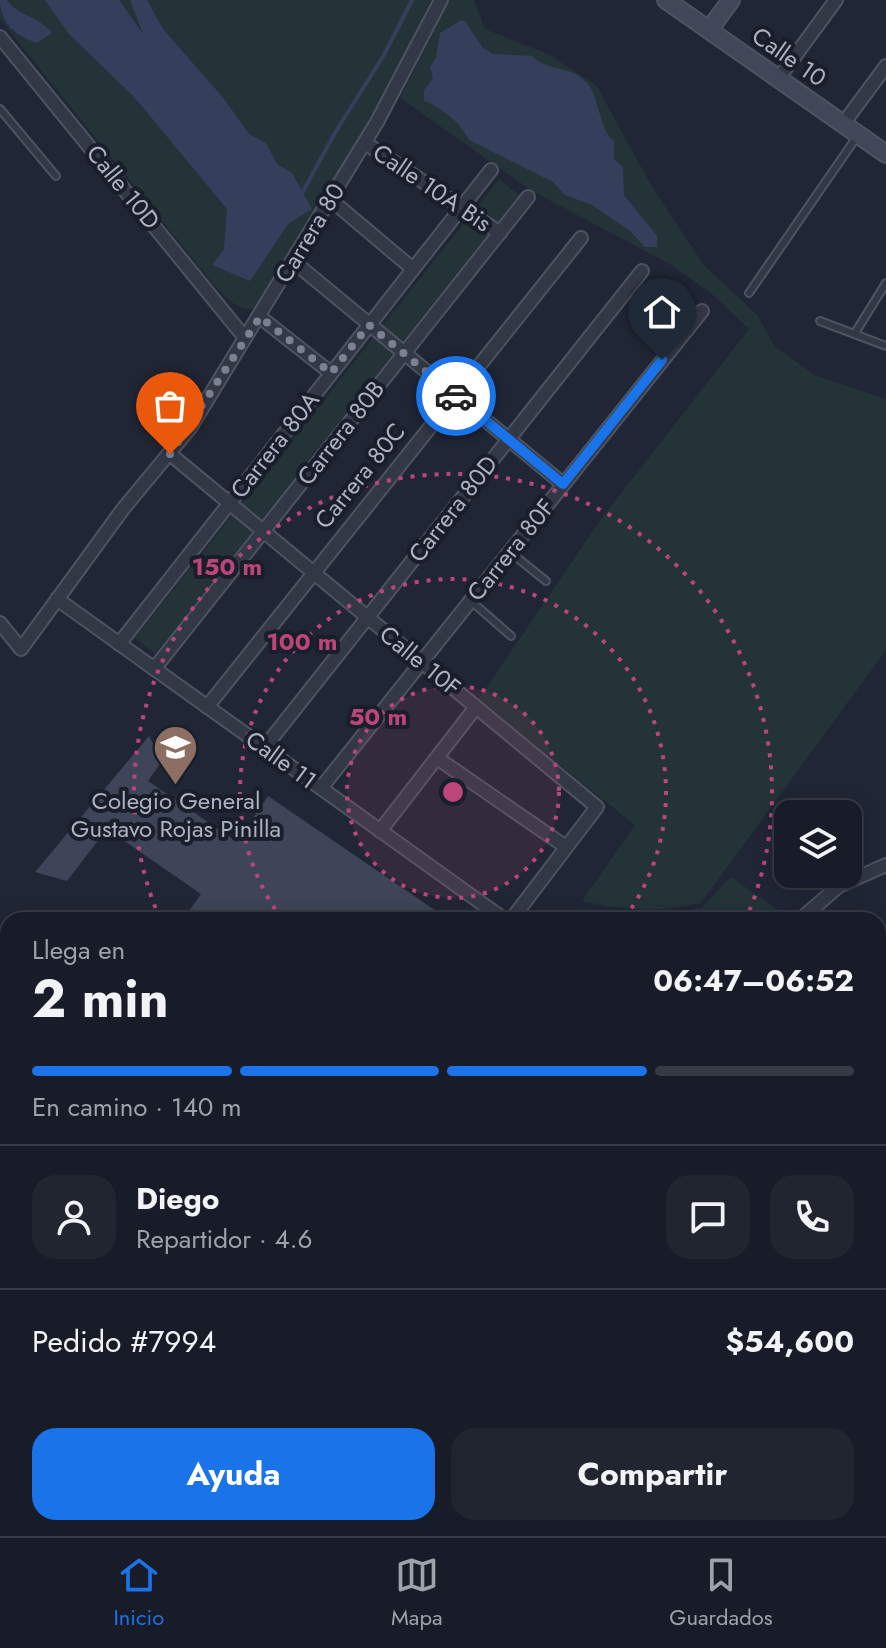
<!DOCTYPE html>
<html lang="es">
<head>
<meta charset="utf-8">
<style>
  :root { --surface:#181c28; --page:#212530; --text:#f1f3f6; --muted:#9fa1a8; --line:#363a45; --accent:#1a73e8 }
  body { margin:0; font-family:Jost,sans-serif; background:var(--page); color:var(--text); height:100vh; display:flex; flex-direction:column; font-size:30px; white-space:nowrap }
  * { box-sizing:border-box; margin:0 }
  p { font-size:26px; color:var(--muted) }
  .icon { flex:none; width:44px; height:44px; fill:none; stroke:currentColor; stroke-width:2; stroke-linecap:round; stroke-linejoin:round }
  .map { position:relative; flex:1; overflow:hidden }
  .drawer { position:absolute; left:0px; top:912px; width:886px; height:624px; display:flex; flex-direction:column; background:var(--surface); border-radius:24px 24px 0 0; box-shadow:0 4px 20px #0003,0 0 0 2px var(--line) }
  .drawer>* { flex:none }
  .controls { position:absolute; left:774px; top:800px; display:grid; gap:16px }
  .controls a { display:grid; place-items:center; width:88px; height:88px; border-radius:16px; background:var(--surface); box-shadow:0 4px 20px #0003,0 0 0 2px var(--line); font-size:40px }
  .pin { position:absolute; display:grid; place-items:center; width:68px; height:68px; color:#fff; margin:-82px -34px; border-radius:50% 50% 50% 0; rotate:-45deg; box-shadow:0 0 8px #0007 }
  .pin .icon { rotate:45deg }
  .courier { position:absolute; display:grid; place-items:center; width:80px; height:80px; margin:-40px; border:6px solid #1a73e8; border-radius:50%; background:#fff; color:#222; box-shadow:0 2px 10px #0007 }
  .head em { font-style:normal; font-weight:700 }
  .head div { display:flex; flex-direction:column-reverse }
  .head { display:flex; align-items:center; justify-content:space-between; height:136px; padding:0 32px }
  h1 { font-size:52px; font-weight:700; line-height:60px }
  .bar { display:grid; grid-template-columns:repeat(4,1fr); gap:12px 8px; align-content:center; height:96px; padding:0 32px }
  .bar i { height:10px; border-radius:6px; background:var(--line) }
  .bar .on { background:var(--accent) }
  .bar p { grid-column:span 4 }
  .line { display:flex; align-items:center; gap:20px; padding:0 32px; border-top:2px solid var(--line) }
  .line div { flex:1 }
  .round { display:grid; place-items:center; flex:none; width:84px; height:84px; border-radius:24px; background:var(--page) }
  .button { display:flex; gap:16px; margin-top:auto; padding:16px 32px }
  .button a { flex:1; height:92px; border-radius:24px; background:var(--accent); color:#fff; font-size:32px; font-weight:700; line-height:92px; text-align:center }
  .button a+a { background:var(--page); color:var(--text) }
  .menu { display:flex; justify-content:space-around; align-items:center; height:112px; border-top:2px solid var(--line); background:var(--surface); font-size:22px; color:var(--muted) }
  .menu a { display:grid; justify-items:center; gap:4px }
  .menu .on { color:var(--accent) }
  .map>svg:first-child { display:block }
  .green { fill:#233337 }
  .water { fill:#343f5c }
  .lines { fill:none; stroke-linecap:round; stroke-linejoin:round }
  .stream { stroke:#343f5c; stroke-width:4 }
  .building { fill:#3e4558 }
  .lane-casing { stroke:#4e5361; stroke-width:10 }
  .street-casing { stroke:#4e5361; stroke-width:16 }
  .secondary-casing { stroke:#4e5361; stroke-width:20 }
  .primary-casing { stroke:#3d424f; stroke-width:22 }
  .lane { stroke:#333846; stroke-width:6 }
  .street { stroke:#333846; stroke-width:12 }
  .secondary { stroke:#414759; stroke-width:16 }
  .primary { stroke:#515766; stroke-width:18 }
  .done { stroke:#7c8191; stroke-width:8; stroke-dasharray:0 14.4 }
  .route { stroke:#1a73e8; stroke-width:10 }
  .ring { fill:none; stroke:#bc467a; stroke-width:4; stroke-dasharray:4 8 }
  .labels { text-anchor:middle; stroke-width:8; stroke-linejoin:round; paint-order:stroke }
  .street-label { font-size:24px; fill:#adb2c3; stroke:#191e2a }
  .poi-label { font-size:24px; fill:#adb2c3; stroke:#191e2a }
  .centre { fill:#bc467a; stroke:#191e2a; stroke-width:4 }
  .ring-label { font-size:24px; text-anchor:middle; font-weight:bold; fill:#bc467a; stroke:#191e2a; stroke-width:8; stroke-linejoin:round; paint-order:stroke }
</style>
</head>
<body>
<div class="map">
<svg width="886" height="1536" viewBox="0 0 886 1536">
  <rect width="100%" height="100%" fill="#202635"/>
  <g class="green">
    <path d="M0 0H431L394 77 263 299 255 309C236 311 226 297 213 284L0 19Z"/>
    <path d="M450 0H474L485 29 548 54 596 85 651 185 703 264 758 316 775 347 815 375 886 399V650L701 903C659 913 624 911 582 901L635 825 478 700 601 519 749 329 712 294 673 266 532 191 400 98Z"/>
    <polygon points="499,179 519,195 155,654 135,638"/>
    <polygon points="731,877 792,920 569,920 577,909 666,915 701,908"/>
    <polygon points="878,1143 886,1148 886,1260 880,1268"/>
  </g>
  <g class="water">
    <path d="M0 0H7C16 15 39 16 52 33L37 43C17 36 0 24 0 0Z"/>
    <polygon points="45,0 119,0 143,34 130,0 147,0 163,29 225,100 249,134 266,143 277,164 292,173 312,209 288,224 250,281 212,265 224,249 227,209 135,98 69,34"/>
    <path d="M460 21H465L483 48 493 54 532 56C548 72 573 65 588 84 600 100 600 132 614 141V159L623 167 624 195 657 236V247H645L630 231 592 205 565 195 553 182 469 140C463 125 439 105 424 101V90L433 78 430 67 436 58 440 33Z"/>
  </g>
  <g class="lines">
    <polyline class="stream" points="301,195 336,131 384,55 412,0"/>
  </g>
  <polygon class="building" points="149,736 162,761 148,781 237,842 268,796 442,915 438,920 203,920 189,911 201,894 107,829 67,881 35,872"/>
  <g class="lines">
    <defs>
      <g id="lane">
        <polyline points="0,109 56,176"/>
        <polyline points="749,293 858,135"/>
        <polyline points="820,321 886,346"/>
        <polyline points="855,333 886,283"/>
        <polyline points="510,552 546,581"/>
        <polyline points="471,601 511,636"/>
      </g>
      <g id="street">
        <polyline points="0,37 245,338"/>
        <polyline points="778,79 836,0"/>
        <polyline points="843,124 886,66"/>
        <polyline points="365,143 500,233"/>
        <polyline points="330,199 413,269"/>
        <polyline points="294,262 563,484"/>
        <polyline points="260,317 331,373"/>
        <polyline points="170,454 597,807 511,920"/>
        <polyline points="57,599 505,920"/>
        <polyline points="0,623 21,649 123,509 190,428 377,122 441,0"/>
        <polyline points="119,644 491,170"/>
        <polyline points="154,669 528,197"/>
        <polyline points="207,707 581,238"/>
        <polyline points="264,748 642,271"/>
        <polyline points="437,758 566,847"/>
        <polyline points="321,788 702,311"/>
        <polyline points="380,831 476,707"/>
        <polyline points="803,917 839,886 886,865"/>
        <polyline points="0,980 8,985"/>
        <polyline points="0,1060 8,1066"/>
        <polyline points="0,1147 8,1153"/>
        <polyline points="0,1231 8,1237"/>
        <polyline points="878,1277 886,1283"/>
        <polyline points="0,1278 8,1266"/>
        <polyline points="878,1334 886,1321"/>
        <polyline points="0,1392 8,1381"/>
        <polyline points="878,1462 886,1450"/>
        <polyline points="0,1466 8,1470"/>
        <polyline points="150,1528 172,1536"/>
        <polyline points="245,1536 251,1528"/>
        <polyline points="322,1536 327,1528"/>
        <polyline points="407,1536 413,1528"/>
        <polyline points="488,1536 494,1528"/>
        <polyline points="570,1536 576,1528"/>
        <polyline points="653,1536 659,1528"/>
      </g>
      <g id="secondary">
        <polyline points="666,0 886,154"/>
        <polyline points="709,30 731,0"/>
        <polyline points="0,1493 8,1496"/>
        <polyline points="86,1528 109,1536"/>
        <polyline points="0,1536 2,1536"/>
      </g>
      <g id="primary">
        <polyline points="820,1528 832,1536"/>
        <polyline points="848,1528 860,1536"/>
        <polyline points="677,1536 682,1528"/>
        <polyline points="701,1536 706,1528"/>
      </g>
    </defs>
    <use href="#lane" class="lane-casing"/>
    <use href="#street" class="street-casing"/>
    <use href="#secondary" class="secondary-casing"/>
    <use href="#primary" class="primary-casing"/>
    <use href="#lane" class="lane"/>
    <use href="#street" class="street"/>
    <use href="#secondary" class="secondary"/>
    <use href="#primary" class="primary"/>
  </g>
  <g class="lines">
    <polyline class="done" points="170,454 260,317 331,373 369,325 456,396"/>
    <polyline class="route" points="456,396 563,484 662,360"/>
  </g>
  <circle cx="453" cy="792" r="106" fill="#bc467a" fill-opacity=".12"/>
  <g class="ring">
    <circle cx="453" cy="792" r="106"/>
    <path d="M282 919A213 213 0 1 1 624 919"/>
    <path d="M160 919A319 319 0 1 1 746 919"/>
  </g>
  <defs>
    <symbol id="school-pin" viewBox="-11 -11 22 30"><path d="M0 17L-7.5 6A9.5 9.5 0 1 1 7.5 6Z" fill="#8d6e63" stroke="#191e2a"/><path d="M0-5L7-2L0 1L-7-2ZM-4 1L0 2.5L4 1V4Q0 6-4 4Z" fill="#fff"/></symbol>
  </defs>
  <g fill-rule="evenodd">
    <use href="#school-pin" x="150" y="722" width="51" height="69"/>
  </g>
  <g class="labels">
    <g class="street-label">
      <text transform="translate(789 57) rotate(35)" y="8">Calle 10</text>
      <text transform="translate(123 187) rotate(51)" y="8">Calle 10D</text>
      <text transform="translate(432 188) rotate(34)" y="8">Calle 10A Bis</text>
      <text transform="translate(310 233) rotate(-59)" y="8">Carrera 80</text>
      <text transform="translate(341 433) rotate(-52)" y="8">Carrera 80B</text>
      <text transform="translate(275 445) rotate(-52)" y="8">Carrera 80A</text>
      <text transform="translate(360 476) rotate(-51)" y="8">Carrera 80C</text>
      <text transform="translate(453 509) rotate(-52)" y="8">Carrera 80D</text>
      <text transform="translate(511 550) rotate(-51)" y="8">Carrera 80F</text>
      <text transform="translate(420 661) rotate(39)" y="8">Calle 10F</text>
      <text transform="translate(281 760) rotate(36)" y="8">Calle 11</text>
    </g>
    <g class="poi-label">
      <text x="176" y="809">Colegio General<tspan x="176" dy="28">Gustavo Rojas Pinilla</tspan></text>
    </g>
  </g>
  <circle cx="453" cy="792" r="12" class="centre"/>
  <g class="ring-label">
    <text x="227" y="575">150 m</text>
    <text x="302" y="650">100 m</text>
    <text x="378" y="725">50 m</text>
  </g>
</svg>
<div class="controls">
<a><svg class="icon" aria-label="layers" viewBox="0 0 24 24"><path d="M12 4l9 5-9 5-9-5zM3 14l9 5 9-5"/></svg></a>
</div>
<div class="pin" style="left:170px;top:454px;background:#ea580c"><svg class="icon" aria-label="bag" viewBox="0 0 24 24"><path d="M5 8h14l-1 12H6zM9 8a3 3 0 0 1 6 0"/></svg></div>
<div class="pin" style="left:662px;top:360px;background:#1f2937"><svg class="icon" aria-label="home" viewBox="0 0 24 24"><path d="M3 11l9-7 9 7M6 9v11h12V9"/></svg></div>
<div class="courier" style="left:456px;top:396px"><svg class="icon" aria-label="car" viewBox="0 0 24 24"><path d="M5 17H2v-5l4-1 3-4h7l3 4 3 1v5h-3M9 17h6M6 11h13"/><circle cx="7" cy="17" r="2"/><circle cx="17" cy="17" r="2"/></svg></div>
<section class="drawer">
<div class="head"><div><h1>2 min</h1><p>Llega en</p></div><em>06:47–06:52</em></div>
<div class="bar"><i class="on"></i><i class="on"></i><i class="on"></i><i></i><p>En camino · 140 m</p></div>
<div class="line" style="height:144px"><a class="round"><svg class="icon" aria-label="person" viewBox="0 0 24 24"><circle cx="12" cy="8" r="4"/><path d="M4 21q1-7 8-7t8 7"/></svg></a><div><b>Diego</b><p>Repartidor · 4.6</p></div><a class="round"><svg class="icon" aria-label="chat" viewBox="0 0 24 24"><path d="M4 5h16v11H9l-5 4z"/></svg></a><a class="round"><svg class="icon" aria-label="phone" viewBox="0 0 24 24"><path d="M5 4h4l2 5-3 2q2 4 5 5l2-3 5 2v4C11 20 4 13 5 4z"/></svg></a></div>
<div class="line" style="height:104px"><div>Pedido #7994</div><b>$54,600</b></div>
<div class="button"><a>Ayuda</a><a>Compartir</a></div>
</section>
</div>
<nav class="menu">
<a class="on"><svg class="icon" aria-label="home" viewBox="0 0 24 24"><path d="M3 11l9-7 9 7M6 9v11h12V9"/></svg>Inicio</a>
<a><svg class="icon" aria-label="map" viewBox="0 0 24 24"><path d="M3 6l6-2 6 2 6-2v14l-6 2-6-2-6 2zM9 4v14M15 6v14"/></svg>Mapa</a>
<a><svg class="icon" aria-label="saved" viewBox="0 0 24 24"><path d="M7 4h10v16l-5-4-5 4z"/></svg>Guardados</a>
</nav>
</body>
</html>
